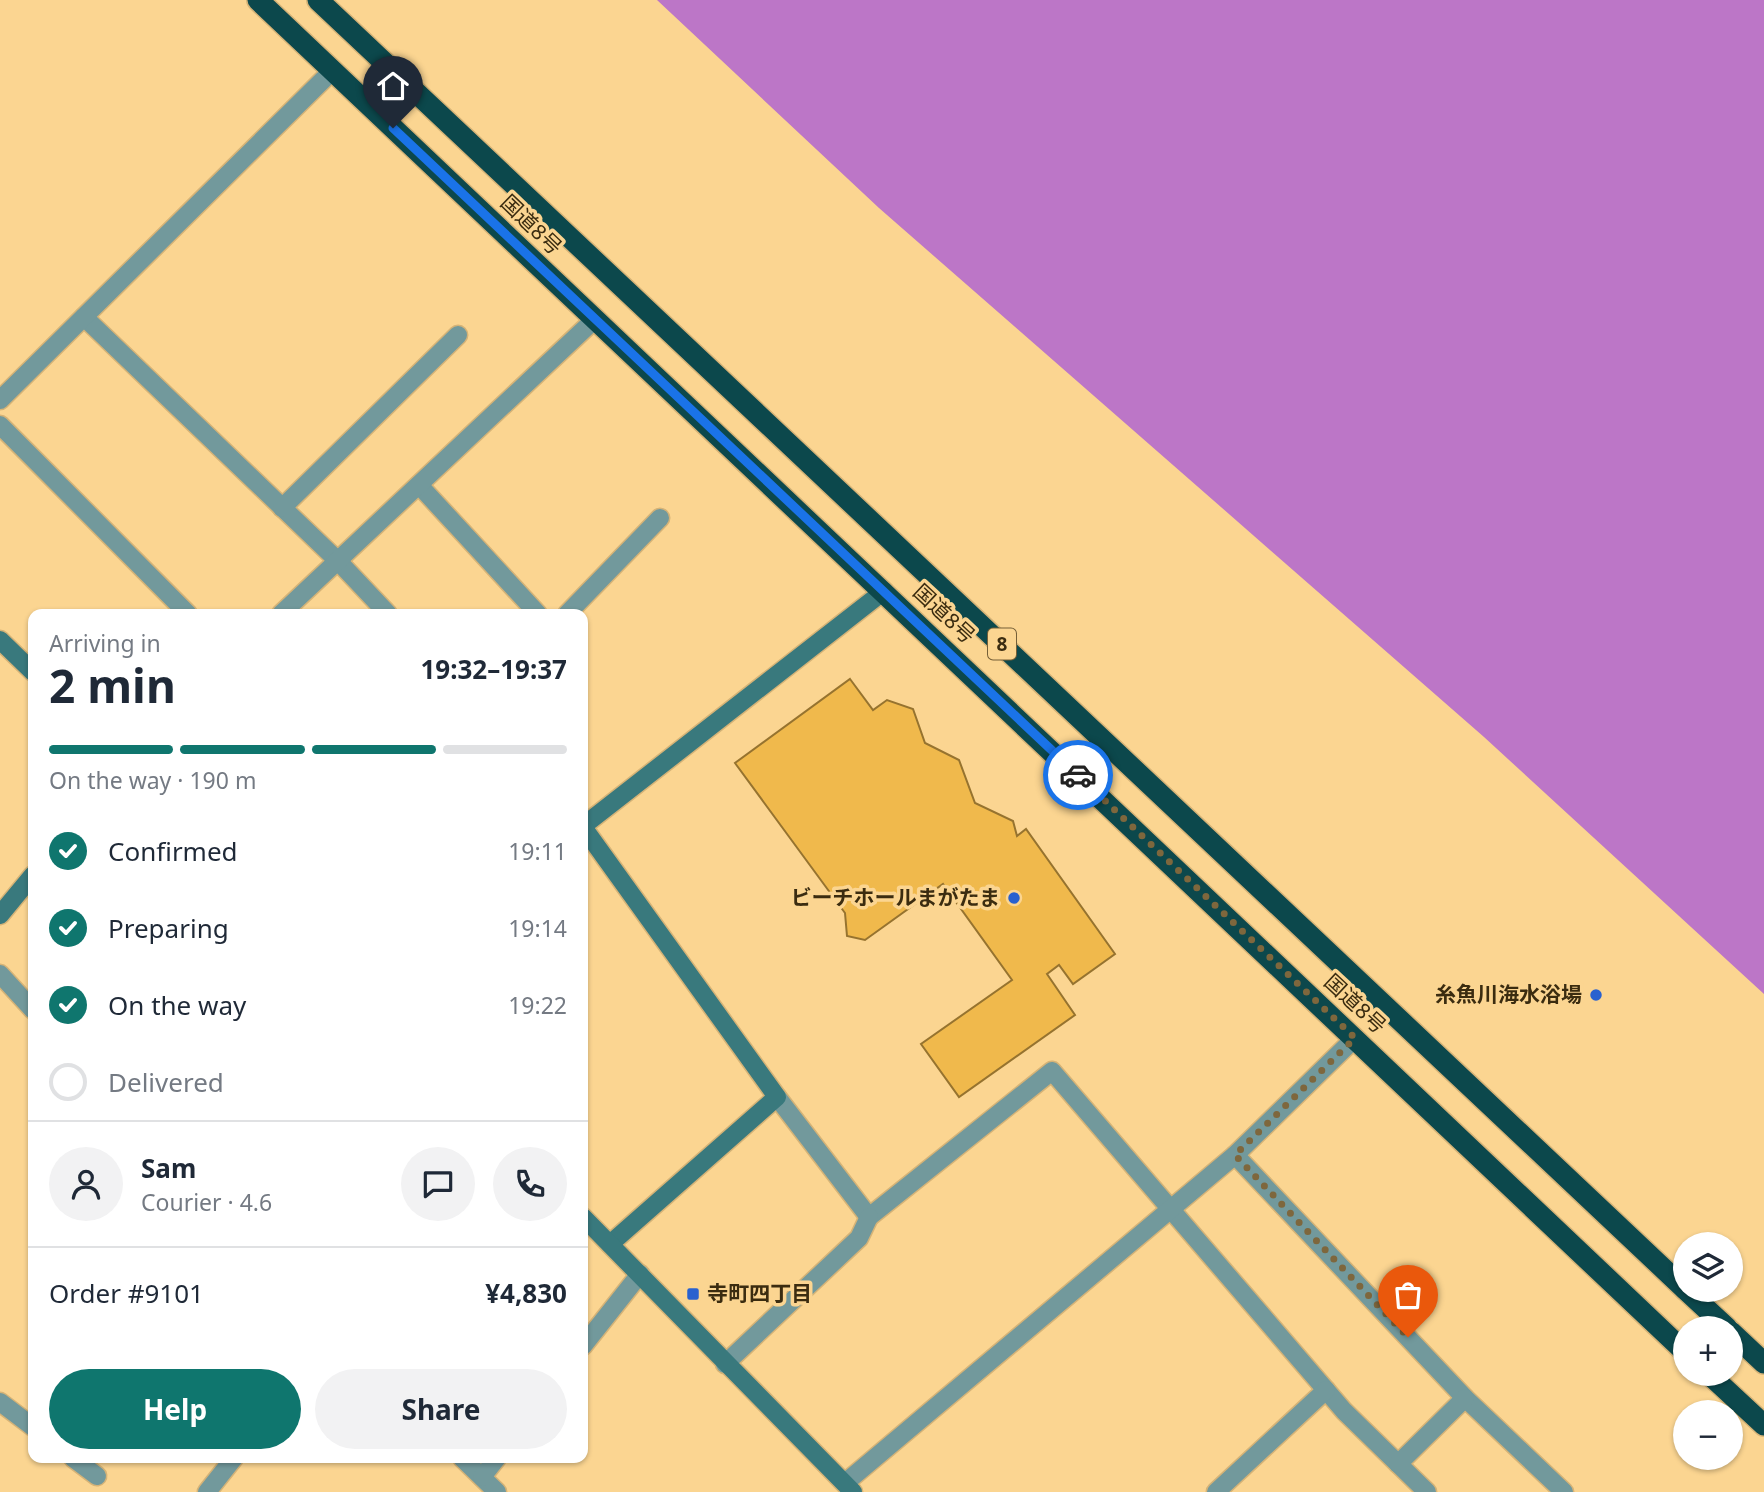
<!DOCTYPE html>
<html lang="en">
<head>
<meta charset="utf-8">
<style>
  :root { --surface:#fff; --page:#f2f2f3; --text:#1f2937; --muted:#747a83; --line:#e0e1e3; --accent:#0f766e }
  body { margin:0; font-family:"Noto Sans","Noto Sans JP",sans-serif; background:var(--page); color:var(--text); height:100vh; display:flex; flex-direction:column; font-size:26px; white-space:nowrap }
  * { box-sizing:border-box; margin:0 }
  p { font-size:23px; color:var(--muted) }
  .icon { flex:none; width:38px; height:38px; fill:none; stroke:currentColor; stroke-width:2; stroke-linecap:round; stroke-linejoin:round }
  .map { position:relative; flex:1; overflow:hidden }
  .panel { position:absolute; left:28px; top:609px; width:560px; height:854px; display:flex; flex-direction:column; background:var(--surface); border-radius:14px; box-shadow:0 2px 5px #0004 }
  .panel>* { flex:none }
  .buttons { position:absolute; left:1673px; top:1232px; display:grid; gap:14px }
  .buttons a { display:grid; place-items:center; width:70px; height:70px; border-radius:50%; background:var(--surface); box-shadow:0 2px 5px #0004; font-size:35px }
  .pin { position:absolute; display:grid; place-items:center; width:60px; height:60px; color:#fff; margin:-72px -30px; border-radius:50% 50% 50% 0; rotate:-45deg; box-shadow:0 0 7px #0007 }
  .pin .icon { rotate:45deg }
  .courier { position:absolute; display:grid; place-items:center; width:70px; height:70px; margin:-35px; border:5px solid #1a73e8; border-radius:50%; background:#fff; color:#222; box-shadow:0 2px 9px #0007 }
  .head em { font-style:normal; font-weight:700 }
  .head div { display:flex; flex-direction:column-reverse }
  .head { display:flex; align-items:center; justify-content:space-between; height:119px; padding:0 21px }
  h1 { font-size:46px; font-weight:700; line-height:52px }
  .bar { display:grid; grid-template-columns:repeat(4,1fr); gap:10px 7px; align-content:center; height:84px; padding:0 21px }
  .bar i { height:9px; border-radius:5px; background:var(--line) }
  .bar .on { background:var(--accent) }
  .bar p { grid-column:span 4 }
  .line { display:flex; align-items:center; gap:18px; padding:0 21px; border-top:2px solid var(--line) }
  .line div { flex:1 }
  .round { display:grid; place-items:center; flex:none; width:74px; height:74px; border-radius:37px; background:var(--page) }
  ol { padding:0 21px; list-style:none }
  li { display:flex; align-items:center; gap:21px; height:77px }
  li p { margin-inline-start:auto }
  li .icon { padding:7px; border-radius:50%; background:var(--accent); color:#fff; stroke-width:4 }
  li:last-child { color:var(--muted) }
  li i { width:38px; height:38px; border:4px solid var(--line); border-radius:50% }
  .primary-button { display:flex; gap:14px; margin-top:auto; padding:14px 21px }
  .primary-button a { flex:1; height:80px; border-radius:42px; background:var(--accent); color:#fff; font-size:28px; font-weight:700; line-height:80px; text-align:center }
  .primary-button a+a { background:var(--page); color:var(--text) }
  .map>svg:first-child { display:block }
  .water { fill:#bc76c7 }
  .building { fill:#f0b94c; stroke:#96732f; stroke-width:2 }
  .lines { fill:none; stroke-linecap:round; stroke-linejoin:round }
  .street-casing { stroke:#d5b377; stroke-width:21 }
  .secondary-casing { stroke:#d5b377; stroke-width:21 }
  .highway-casing { stroke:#d5b377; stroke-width:24 }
  .street { stroke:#72999c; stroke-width:18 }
  .secondary { stroke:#39797d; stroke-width:18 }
  .highway { stroke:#0c484c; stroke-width:21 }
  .done { stroke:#7e673d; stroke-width:7; stroke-dasharray:0 12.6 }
  .route { stroke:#1a73e8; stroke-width:9 }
  .poi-dot { fill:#2961cf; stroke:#fbd591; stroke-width:2.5 }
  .labels { text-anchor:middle; stroke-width:7; stroke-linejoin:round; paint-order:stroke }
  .shield { fill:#fbd591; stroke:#755f37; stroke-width:2 }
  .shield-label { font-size:19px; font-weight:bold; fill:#3b2c10 }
  .street-label { font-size:21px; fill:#3b2c10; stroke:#fbd591 }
  .poi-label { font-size:21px; font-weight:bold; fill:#3b2c10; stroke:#fbd591; text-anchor:end }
</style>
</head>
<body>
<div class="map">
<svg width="1764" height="1492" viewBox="0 0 1764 1492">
  <rect width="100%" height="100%" fill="#fbd591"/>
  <polygon class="water" points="657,0 1764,0 1764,994 1484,737 879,208"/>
  <polygon class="building" points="850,679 873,710 887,700 913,709 925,743 959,760 975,803 1013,821 1017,836 1026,829 1115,954 1073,984 1059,965 1047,974 1075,1015 959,1097 921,1044 1012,980 943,884 865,940 847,936 845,913 735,763"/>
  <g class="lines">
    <defs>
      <g id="street">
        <polyline points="84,317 338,561 388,614"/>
        <polyline points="0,400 333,70"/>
        <polyline points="0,425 188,614"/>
        <polyline points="419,485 538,614"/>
        <polyline points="282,508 458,335"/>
        <polyline points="281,614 594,320"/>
        <polyline points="567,614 660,518"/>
        <polyline points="0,974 33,1010"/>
        <polyline points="777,1097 869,1217 1052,1071 1344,1411 1427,1492"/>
        <polyline points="1235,1155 1465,1398 1564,1492"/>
        <polyline points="583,1346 640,1274"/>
        <polyline points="725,1364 859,1238 869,1217"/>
        <polyline points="0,1402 33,1427"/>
        <polyline points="73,1458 97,1476"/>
        <polyline points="462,1458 497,1492"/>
        <polyline points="1398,1464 1465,1398"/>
        <polyline points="482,1477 497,1458"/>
        <polyline points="845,1483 1235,1155 1355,1038"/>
        <polyline points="207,1492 234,1458"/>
        <polyline points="1216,1492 1326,1390"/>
      </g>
      <g id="secondary">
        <polyline points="0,640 33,672"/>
        <polyline points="583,826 884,591"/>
        <polyline points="583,827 777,1097 610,1244"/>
        <polyline points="0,915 33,875"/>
        <polyline points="583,1217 853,1492"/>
      </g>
      <g id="highway">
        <polyline points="258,0 1685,1352"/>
        <polyline points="318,0 1685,1289"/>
        <polyline points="1686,1290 1727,1328"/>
        <polyline points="1731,1332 1764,1363"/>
        <polyline points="1709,1374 1764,1425"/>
      </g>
    </defs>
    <use href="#street" class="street-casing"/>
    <use href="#secondary" class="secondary-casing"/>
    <use href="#highway" class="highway-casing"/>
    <use href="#street" class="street"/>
    <use href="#secondary" class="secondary"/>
    <use href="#highway" class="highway"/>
  </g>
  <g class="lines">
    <polyline class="done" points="1078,775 1355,1038 1235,1155 1408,1337"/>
    <polyline class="route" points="393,128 1078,775"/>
  </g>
  <g class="poi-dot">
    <circle cx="1014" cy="898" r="7"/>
    <circle cx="1596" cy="995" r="7"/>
    <rect x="686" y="1287" width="14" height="14" rx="3.5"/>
  </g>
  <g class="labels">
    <rect class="shield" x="988" y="628.5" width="28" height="31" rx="5"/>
    <g class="shield-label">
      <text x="1002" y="651">8</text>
    </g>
    <g class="street-label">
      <text transform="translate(531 225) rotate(44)" y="7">国道8号</text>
      <text transform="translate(944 614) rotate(43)" y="7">国道8号</text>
      <text transform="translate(1355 1004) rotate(43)" y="7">国道8号</text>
    </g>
    <g class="poi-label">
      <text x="1000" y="905">ビーチホールまがたま</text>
      <text x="1582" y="1002">糸魚川海水浴場</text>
      <text x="707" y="1301" text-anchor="start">寺町四丁目</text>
    </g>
  </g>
</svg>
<div class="buttons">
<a><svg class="icon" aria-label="layers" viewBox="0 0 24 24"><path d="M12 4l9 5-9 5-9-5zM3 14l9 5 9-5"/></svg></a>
<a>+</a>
<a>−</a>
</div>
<div class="pin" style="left:1408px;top:1337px;background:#ea580c"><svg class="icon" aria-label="bag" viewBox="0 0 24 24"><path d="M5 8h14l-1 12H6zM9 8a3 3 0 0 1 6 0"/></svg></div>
<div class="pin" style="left:393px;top:128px;background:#1f2937"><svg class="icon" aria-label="home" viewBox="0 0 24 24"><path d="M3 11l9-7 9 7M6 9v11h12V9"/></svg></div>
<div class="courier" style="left:1078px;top:775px"><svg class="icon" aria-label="car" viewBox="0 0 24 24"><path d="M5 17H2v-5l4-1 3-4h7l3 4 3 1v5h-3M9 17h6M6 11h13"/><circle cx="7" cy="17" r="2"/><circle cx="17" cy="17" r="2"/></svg></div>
<section class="panel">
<div class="head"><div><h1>2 min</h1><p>Arriving in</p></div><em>19:32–19:37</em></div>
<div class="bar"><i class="on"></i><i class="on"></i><i class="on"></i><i></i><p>On the way · 190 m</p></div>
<ol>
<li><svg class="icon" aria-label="check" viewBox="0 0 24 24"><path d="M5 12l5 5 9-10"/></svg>Confirmed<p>19:11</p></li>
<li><svg class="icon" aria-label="check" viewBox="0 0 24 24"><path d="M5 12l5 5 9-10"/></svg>Preparing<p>19:14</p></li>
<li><svg class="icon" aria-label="check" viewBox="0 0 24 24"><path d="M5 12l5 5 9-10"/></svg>On the way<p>19:22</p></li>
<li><i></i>Delivered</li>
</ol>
<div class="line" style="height:126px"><a class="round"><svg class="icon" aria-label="person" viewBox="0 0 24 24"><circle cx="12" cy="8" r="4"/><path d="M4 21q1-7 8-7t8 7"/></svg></a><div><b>Sam</b><p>Courier · 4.6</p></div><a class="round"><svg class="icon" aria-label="chat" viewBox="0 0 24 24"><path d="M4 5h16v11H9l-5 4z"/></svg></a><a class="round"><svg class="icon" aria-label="phone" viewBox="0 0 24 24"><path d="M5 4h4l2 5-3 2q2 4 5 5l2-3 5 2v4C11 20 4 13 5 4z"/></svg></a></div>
<div class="line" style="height:91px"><div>Order #9101</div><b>¥4,830</b></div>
<div class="primary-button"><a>Help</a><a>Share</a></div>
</section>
</div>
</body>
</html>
